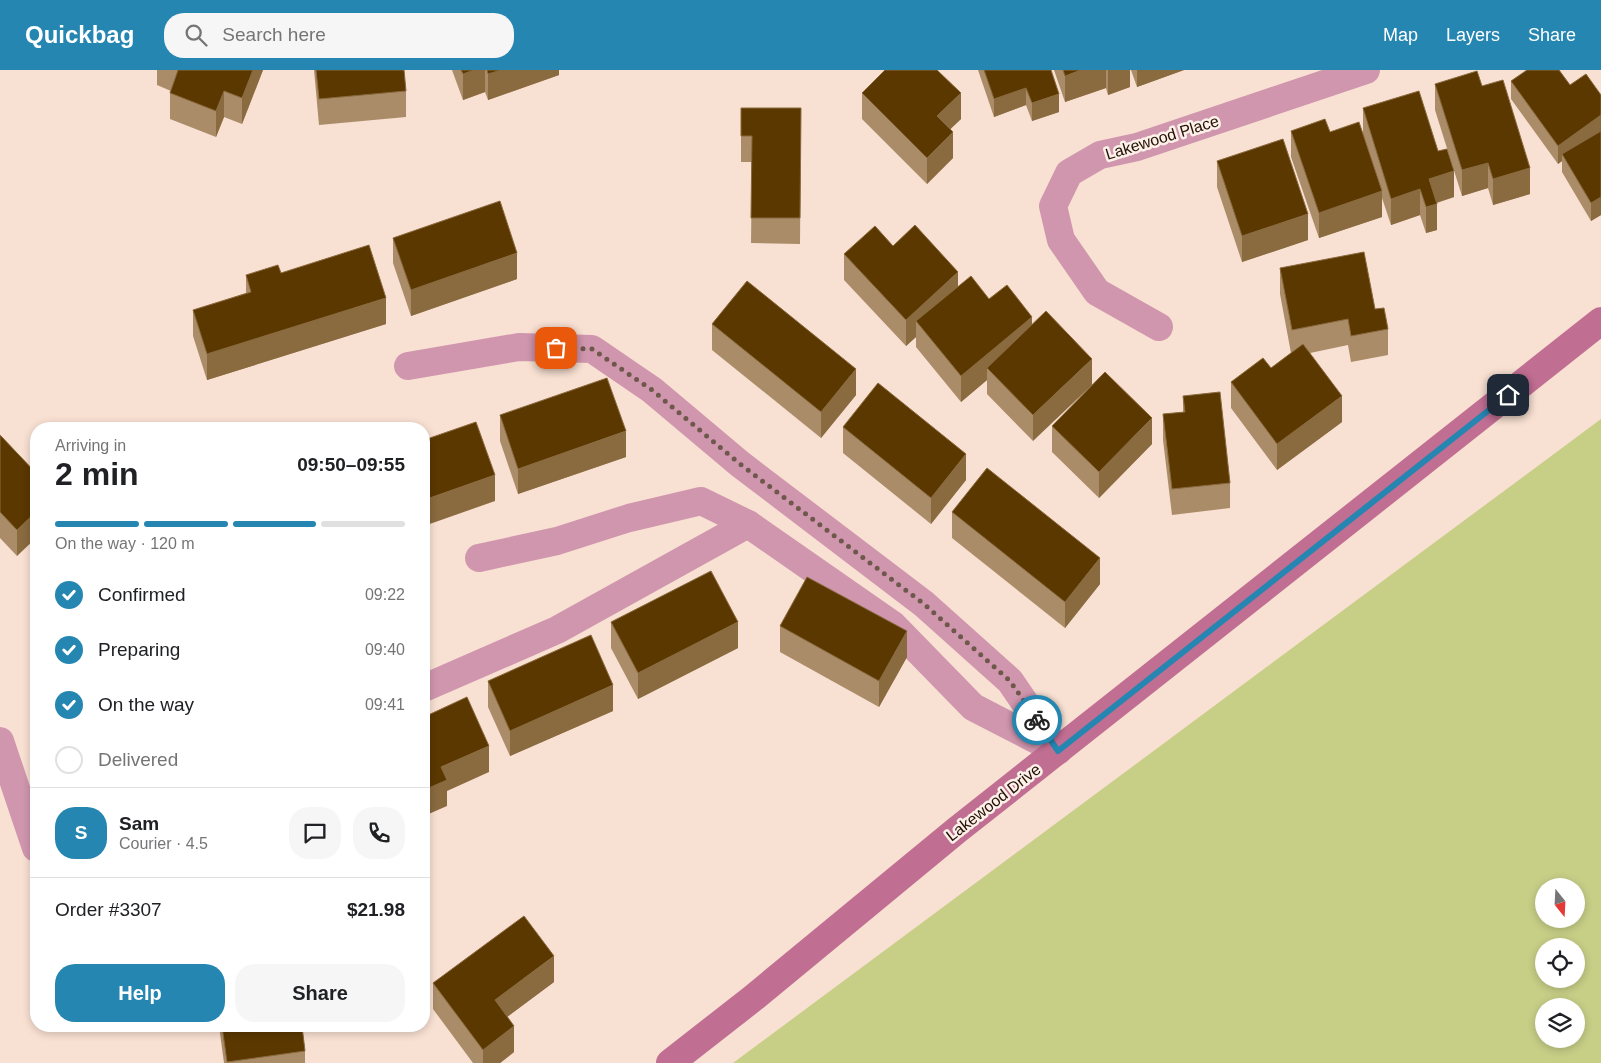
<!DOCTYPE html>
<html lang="en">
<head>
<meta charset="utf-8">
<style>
  :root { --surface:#fff; --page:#f6f6f6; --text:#202124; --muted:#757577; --line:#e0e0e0; --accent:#2586b1 }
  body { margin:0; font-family:Helvetica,sans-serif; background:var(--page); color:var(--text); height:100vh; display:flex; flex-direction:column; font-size:19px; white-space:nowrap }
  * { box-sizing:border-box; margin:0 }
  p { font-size:16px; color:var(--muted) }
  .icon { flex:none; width:28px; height:28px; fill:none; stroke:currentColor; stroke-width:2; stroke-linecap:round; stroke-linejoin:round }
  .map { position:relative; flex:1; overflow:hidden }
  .panel { position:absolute; left:30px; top:352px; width:400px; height:610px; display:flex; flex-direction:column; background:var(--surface); border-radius:20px; box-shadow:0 2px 8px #0003 }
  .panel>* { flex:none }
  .needle { width:32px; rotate:162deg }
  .controls { position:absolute; left:1535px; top:808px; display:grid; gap:10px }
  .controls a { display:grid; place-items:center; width:50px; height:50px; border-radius:50%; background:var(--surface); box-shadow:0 2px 8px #0003; font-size:25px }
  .pin { position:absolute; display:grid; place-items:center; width:42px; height:42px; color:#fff; margin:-21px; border-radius:10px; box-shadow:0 2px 8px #0006 }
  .courier { position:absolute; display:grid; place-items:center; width:50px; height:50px; margin:-25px; border:4px solid #2586b1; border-radius:50%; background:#fff; color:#222; box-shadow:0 1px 6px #0007 }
  .overview em { font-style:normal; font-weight:700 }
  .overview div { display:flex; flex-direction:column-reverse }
  .overview { display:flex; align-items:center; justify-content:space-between; height:85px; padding:0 25px }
  h1 { font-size:32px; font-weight:700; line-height:38px }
  .bar { display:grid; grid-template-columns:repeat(4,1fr); gap:8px 5px; align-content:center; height:60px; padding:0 25px }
  .bar i { height:6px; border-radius:4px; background:var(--line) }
  .bar .selected { background:var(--accent) }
  .bar p { grid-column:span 4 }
  .line { display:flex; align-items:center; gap:12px; padding:0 25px; border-top:1px solid var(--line) }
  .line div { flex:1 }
  .round { display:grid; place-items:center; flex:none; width:52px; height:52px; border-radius:20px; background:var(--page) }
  ol { padding:0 25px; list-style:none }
  li { display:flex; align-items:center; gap:15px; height:55px }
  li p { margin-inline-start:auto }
  li .icon { padding:5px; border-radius:50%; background:var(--accent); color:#fff; stroke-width:4 }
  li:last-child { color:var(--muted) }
  li i { width:28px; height:28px; border:2px solid var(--line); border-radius:50% }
  .action { display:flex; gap:10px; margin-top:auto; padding:10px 25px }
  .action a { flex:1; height:58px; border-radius:20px; background:var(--accent); color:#fff; font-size:20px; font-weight:700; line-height:58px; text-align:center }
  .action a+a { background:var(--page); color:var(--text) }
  header { display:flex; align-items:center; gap:30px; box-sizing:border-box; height:70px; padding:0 25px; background:var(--accent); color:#fff }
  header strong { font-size:24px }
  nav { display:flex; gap:28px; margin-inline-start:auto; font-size:18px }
  .search { width:350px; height:45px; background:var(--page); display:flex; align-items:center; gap:12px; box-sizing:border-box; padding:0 18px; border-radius:20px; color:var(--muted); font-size:19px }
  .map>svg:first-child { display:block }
  .green { fill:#c7ce86; fill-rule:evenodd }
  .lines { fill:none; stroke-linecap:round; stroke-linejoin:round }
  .street { stroke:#d096ae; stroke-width:28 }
  .secondary { stroke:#c16e93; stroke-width:28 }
  .wall { fill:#aa8c69 }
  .shaded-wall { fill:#8a6a3f }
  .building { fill:#5b3800; stroke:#8a6a3f }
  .done { stroke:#6e584c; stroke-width:5; stroke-dasharray:0 9 }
  .route { stroke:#2586b1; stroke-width:6 }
  .labels { text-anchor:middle; stroke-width:5; stroke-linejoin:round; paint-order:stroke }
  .street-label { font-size:16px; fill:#230f04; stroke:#fcf0e9 }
</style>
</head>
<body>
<header>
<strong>Quickbag</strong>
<div class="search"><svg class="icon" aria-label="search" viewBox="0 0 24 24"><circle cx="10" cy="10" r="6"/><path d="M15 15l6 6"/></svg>Search here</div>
<nav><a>Map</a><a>Layers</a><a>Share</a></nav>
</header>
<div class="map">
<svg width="1601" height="993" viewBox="0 0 1601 993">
  <rect width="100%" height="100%" fill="#f8e0d2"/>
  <path class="green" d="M1601 349V993H733ZM1544 816H1576V849H1544ZM1544 876H1576V909H1544ZM1544 936H1576V969H1544Z"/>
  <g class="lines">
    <g class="street">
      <polyline points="1159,257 1097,222 1061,170 1053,136 1069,103 1100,85 1137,77 1366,0"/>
      <polyline points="408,296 519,277 592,279 652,320 740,394 924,534 1010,611 1058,681"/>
      <polyline points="479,488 557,471 629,448 701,431 748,454 893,555 973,637 1054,679"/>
      <polyline points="424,618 557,560 748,454"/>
      <polyline points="0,671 36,778"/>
    </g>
    <polyline class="secondary" points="670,993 752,929 957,760 1601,251"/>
  </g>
  <g class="wall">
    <polygon points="157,0 263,0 242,54 224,47 216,67 170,49 170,23 171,21 157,15"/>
    <polygon points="314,0 404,0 406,21 406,47 319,55"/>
    <polygon points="452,0 559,0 559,5 488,30 485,22 463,30"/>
    <polygon points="978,0 1051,0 1059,42 1032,51 1026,35 994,47"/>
    <polygon points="1054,0 1130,0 1130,17 1108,25 1106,18 1065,32"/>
    <polygon points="1131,0 1184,0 1137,17"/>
    <polygon points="1511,11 1570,15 1601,25 1601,145 1591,151 1562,102 1562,91 1558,94 1511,29"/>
    <polygon points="1435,14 1482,16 1530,124 1493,135 1488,118 1462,126 1435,40"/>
    <polygon points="862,23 961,49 950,59 953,88 927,114 862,49"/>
    <polygon points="741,38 801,38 800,174 751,173 752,92 741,92"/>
    <polygon points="1363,38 1438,81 1454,127 1437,133 1437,160 1426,163 1420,145 1391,155 1382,128 1382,147 1319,168 1291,87 1291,61 1363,63"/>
    <polygon points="1217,91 1308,170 1242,192 1217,117"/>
    <polygon points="393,168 517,209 411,246 393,193"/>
    <polygon points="893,176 958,216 989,229 1032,255 1046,241 1033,371 987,324 987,310 961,332 916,277 916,267 906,276 844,210 844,184"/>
    <polygon points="1280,198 1375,239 1388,259 1388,285 1351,292 1348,275 1310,283 1342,352 1277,400 1231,338 1231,312 1271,298 1291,283 1280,224"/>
    <polygon points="281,203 386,254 207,310 193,266 193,240 246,223 246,205"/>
    <polygon points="712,254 856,325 821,368 712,280"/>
    <polygon points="1183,326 1230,413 1230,438 1172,445 1163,370 1163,344 1183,342"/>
    <polygon points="500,345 626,387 518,424 500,371"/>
    <polygon points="1052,356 1152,374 1099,428 1052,382"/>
    <polygon points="843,357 966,410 931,454 843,383"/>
    <polygon points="0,365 36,403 17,486 0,468"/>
    <polygon points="952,442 1100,514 1065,558 952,468"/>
    <polygon points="611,552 738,578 638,629 611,578"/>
    <polygon points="780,556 907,587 879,637 780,582"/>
    <polygon points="488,611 613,641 510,686 488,637"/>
    <polygon points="554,912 507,947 514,982 500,993 473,993 433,939 433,913"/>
    <polygon points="219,956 302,956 305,981 305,993 224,993"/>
  </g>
  <g class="shaded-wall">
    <polygon points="253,0 263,0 242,54 242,28"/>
    <polygon points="474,0 485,0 485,22 463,30 463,4"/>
    <polygon points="501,0 559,0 559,5 488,30 488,4"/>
    <polygon points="1081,0 1106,0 1106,18 1065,32 1065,6"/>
    <polygon points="1108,0 1130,0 1130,17 1108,25"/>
    <polygon points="1137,0 1184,0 1137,17"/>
    <polygon points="1026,18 1026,35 994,47 994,29"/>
    <polygon points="224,21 224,47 216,67 216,41"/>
    <polygon points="961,23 961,49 937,72 937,46"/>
    <polygon points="1059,24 1059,42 1032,51 1032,33"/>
    <polygon points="1601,45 1601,63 1562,84 1562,91 1558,94 1558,76"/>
    <polygon points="953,62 953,88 927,114 927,88"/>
    <polygon points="1488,93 1488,118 1462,126 1462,100"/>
    <polygon points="1530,98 1530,124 1493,135 1493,109"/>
    <polygon points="1454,101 1454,127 1429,135 1429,109"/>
    <polygon points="1420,119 1420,145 1391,155 1391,129"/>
    <polygon points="1382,121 1382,147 1319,168 1319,143"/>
    <polygon points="1601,127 1601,145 1591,151 1591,133"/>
    <polygon points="1437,134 1437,160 1426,163 1426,137"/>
    <polygon points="1308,144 1308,170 1242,192 1242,166"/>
    <polygon points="517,183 517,209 411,246 411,220"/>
    <polygon points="958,202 958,227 916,251 916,267 906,276 906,250"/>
    <polygon points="386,228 386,254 207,310 207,284"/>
    <polygon points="1032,247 1032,273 987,298 987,310 961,332 961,306"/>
    <polygon points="1092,289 1092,315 1033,371 1033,345"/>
    <polygon points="856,299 856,325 821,368 821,342"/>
    <polygon points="1342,326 1342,352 1277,400 1277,374"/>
    <polygon points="1152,348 1152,374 1099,428 1099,402"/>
    <polygon points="626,361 626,387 518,424 518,399"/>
    <polygon points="966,384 966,410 931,454 931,428"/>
    <polygon points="495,405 495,431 424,456 424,430"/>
    <polygon points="36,442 36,468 17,486 17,460"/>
    <polygon points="1100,488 1100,514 1065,558 1065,532"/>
    <polygon points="738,552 738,578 638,629 638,603"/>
    <polygon points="907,561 907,587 879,637 879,611"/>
    <polygon points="613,615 613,641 510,686 510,661"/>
    <polygon points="489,676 489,702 447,721 447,736 424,746 424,720 441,697"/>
    <polygon points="554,886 554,912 495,956 495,930"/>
    <polygon points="514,956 514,982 500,993 483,993 483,980"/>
  </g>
  <g class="building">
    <polygon points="178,0 253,0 242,28 224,21 216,41 170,23"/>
    <polygon points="316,0 404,0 406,21 319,29"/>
    <polygon points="461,0 474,0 463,4"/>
    <polygon points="487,0 501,0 488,4"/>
    <polygon points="885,0 937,0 961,23 937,46 953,62 927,88 862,23"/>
    <polygon points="984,0 1051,0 1059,24 1032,33 1026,18 994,29"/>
    <polygon points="1063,0 1081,0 1065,6"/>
    <polygon points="1527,0 1559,0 1570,15 1586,4 1601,25 1601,45 1558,76 1511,11"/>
    <polygon points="1477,1 1482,16 1503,10 1530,98 1493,109 1488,93 1462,100 1435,14"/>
    <polygon points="1419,21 1438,81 1447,79 1454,101 1429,109 1437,134 1426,137 1420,119 1391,129 1363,38"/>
    <polygon points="741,38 801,38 800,148 751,148 752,66 741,66"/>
    <polygon points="1325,49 1330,62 1359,52 1382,121 1319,143 1291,61"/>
    <polygon points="1601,61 1601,127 1591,133 1562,84"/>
    <polygon points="1283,69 1308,144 1242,166 1217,91"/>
    <polygon points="500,131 517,183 411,220 393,168"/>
    <polygon points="915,155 958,202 906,250 844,184 875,156 893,176"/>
    <polygon points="369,175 386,228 207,284 193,240 251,222 246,205 278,195 281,203"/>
    <polygon points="1364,182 1375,239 1384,238 1388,259 1351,266 1348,249 1292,260 1280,198"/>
    <polygon points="971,206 989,229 1007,215 1032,247 961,306 916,251"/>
    <polygon points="747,211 856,299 821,342 712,254"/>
    <polygon points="1046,241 1092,289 1033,345 987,298"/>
    <polygon points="1303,274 1342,326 1277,374 1231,312 1263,288 1271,298"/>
    <polygon points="1105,302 1152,348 1099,402 1052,356"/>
    <polygon points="607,308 626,361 518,399 500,345"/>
    <polygon points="878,313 966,384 931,428 843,357"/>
    <polygon points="1220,322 1230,413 1172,419 1163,344 1185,342 1183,326"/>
    <polygon points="476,352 495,405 424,430 424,370"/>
    <polygon points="0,365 36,403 36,442 17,460 0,442"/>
    <polygon points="987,398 1100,488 1065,532 952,442"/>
    <polygon points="711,501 738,552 638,603 611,552"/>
    <polygon points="807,507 907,561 879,611 780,556"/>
    <polygon points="591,565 613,615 510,661 488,611"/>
    <polygon points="467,627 489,676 441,697 447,710 424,720 424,647"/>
    <polygon points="524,846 554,886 495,930 514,956 483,980 433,913"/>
    <polygon points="222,956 302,956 305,981 227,992"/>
  </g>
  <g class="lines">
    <polyline class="done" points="556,278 592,279 652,320 740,394 924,534 1010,611 1037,650"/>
    <polyline class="route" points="1037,650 1058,681 1508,325"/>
  </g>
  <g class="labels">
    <g class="street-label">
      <text transform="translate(1162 67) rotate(-17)" y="6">Lakewood Place</text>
      <text transform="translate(993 732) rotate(-38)" y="6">Lakewood Drive</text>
    </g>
  </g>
</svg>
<div class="controls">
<a><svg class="needle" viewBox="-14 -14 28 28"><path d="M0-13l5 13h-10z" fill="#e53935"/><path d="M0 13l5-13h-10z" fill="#757577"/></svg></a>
<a><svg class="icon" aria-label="locate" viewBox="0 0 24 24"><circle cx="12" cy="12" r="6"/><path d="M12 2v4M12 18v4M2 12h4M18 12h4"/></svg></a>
<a><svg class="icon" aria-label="layers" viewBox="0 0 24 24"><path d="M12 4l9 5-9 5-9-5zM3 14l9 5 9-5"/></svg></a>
</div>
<div class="pin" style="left:556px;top:278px;background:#ea580c"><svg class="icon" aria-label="bag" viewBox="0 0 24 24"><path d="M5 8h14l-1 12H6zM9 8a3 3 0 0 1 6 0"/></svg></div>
<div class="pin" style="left:1508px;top:325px;background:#1f2937"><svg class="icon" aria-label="home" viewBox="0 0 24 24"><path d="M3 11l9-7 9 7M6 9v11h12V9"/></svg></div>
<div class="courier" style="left:1037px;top:650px"><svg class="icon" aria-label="bike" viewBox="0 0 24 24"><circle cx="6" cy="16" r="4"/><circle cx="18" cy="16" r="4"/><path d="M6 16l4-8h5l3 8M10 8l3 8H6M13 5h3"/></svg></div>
<section class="panel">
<div class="overview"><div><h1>2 min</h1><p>Arriving in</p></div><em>09:50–09:55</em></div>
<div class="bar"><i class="selected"></i><i class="selected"></i><i class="selected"></i><i></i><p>On the way · 120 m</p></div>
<ol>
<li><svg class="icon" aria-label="check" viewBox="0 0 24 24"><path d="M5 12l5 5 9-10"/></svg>Confirmed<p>09:22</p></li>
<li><svg class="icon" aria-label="check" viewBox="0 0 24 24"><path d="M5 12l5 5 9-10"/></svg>Preparing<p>09:40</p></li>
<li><svg class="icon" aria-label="check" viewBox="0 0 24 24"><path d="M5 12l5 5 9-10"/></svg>On the way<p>09:41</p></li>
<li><i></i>Delivered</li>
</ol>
<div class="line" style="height:90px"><b class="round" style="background:var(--accent);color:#fff">S</b><div><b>Sam</b><p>Courier · 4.5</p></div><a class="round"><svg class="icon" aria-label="chat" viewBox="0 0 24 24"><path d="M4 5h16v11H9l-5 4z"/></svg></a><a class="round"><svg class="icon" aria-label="phone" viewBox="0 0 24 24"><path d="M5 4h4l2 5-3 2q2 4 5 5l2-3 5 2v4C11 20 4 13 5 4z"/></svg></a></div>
<div class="line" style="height:65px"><div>Order #3307</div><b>$21.98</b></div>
<div class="action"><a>Help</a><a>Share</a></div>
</section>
</div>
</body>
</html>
